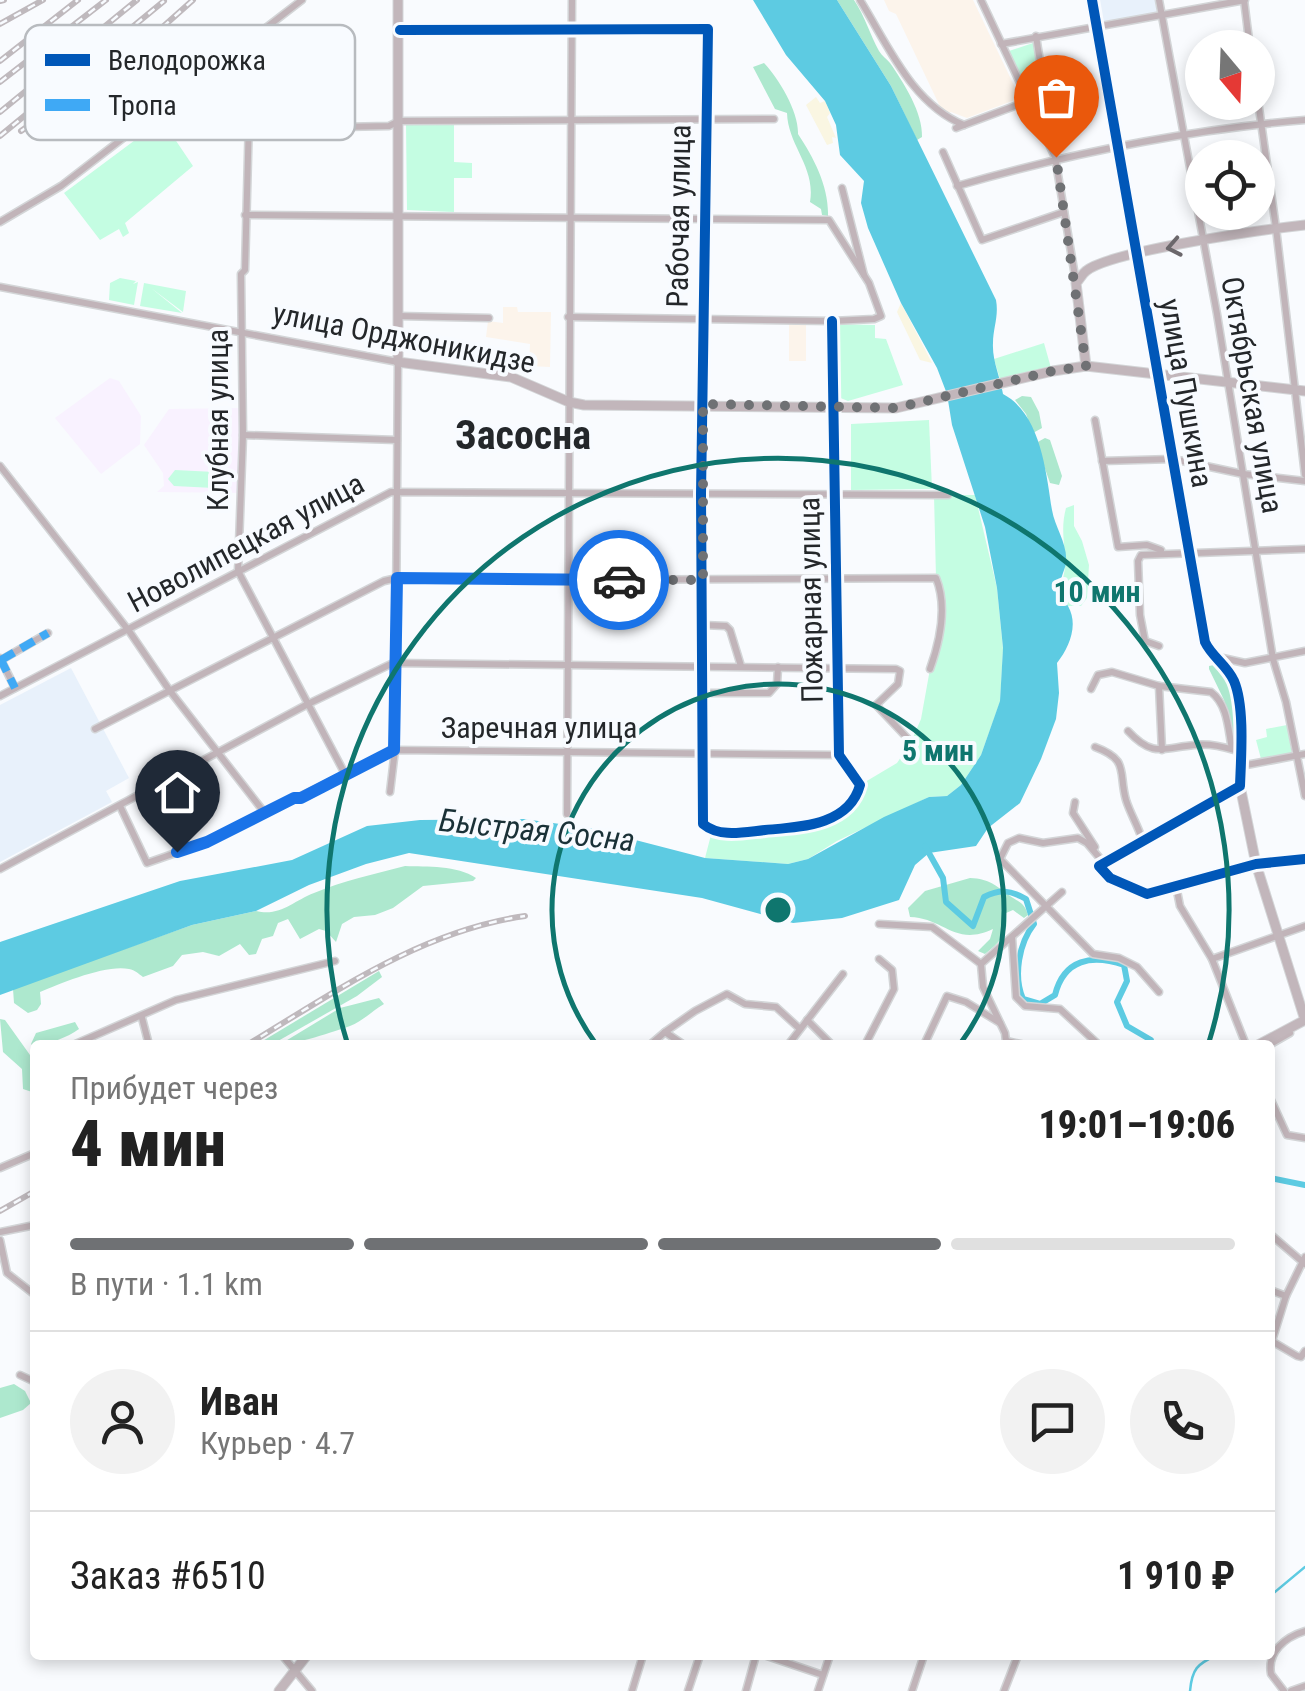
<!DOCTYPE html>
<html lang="ru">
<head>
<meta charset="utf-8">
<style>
  :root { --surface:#fff; --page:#f2f2f2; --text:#222; --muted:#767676; --line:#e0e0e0; --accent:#6f7174 }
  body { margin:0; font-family:"Roboto Condensed",sans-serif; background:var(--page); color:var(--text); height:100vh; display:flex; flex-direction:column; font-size:38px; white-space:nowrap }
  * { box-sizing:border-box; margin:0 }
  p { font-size:32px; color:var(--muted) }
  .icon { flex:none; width:55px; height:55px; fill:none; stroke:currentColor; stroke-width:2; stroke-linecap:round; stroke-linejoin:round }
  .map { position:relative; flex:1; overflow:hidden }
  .panel { position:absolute; left:30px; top:1040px; width:1245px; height:620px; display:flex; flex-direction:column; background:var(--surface); border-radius:10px; box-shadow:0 5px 15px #0003 }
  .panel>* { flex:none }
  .needle { width:65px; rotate:161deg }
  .buttons { position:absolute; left:1185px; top:30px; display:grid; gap:20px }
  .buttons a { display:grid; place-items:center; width:90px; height:90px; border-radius:50%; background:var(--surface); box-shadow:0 5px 15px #0003; font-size:50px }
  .pin { position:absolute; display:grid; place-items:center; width:85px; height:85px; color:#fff; margin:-102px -42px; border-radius:50% 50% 50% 0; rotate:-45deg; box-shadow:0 0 10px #0007 }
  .pin .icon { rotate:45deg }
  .courier { position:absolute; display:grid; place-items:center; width:100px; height:100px; margin:-50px; border:8px solid #1a73e8; border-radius:50%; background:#fff; color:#222; box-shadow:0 2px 12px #0007 }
  .overview em { font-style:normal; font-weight:800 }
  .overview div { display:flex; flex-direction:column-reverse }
  .overview { display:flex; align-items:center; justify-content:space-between; height:170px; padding:0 40px }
  h1 { font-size:65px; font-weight:800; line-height:75px }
  .bar { display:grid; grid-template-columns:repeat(4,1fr); gap:15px 10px; align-content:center; height:120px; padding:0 40px }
  .bar i { height:12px; border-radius:8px; background:var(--line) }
  .bar .on { background:var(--accent) }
  .bar p { grid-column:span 4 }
  .line { display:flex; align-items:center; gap:25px; padding:0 40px; border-top:2px solid var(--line) }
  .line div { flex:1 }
  .round { display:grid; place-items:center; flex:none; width:105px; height:105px; border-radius:52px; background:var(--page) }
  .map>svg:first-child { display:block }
  .built { fill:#e8f1fb }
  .industrial { fill:#fcf4eb }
  .education { fill:#f9f2ff }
  .green { fill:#c4fde2 }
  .forest { fill:#ade8ce }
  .sand { fill:#faf6e2 }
  .water { fill:#5dcbe2 }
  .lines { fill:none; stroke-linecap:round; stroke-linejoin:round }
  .stream { stroke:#5dcbe2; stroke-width:2.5 }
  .river { stroke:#5dcbe2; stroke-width:6 }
  .minor-casing { stroke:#d3d5d7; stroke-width:9 }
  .major-casing { stroke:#d3d5d7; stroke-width:11 }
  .minor { stroke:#c1b4b9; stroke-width:6 }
  .major { stroke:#c2b6bb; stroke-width:9 }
  .rail-casing { stroke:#bfb9bd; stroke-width:6 }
  .rail { stroke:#f8fbff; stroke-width:2.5; stroke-dasharray:8; stroke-linecap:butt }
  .quiet { stroke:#3fa9f5; stroke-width:8; stroke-dasharray:15 8; stroke-linecap:butt }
  .cycleway-casing { stroke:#f8fbff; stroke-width:16 }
  .cycleway { stroke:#0057b8; stroke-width:10 }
  .oneway { stroke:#6b676b }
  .done { stroke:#6f7174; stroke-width:10; stroke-dasharray:0 18 }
  .route { stroke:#1a73e8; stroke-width:12 }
  .ring { fill:none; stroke:#0f766e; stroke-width:5 }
  .labels { text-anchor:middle; stroke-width:8; stroke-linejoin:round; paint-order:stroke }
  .street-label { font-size:30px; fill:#24272a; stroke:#f8fbff }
  .water-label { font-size:32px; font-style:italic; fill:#1a3137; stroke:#f8fbff }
  .district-label { font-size:40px; font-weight:bold; fill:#24272a; stroke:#f8fbff }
  .key { fill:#f8fbff; stroke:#b8bbbf; stroke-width:2.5 }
  .key-label { font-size:28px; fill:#24272a }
  .centre { fill:#0f766e; stroke:#f8fbff; stroke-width:5 }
  .ring-label { font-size:30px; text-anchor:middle; font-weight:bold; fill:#0f766e; stroke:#f8fbff; stroke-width:8; stroke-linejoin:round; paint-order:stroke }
</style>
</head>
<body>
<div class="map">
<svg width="1305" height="1691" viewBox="0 0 1305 1691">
  <rect width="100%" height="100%" fill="#f9fbfe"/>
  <g class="built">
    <polygon points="1098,0 1155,0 1157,15 1102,22"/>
    <polygon points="71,668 129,778 106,791 112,802 0,862 0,705"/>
  </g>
  <g class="industrial">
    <polygon points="884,0 973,0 1020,98 967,118 951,112 944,115 896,14 889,11"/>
    <polygon points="503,307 517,307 518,312 551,312 550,367 529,366 530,344 486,337 488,321 503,323"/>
    <rect x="789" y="324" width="17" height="37"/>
  </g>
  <g class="education">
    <polygon points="110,378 119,381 141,416 140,444 101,474 55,418"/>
    <polygon points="243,408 241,493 157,492 164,486 163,473 144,445 169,409"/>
  </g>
  <g class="green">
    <polygon points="1033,43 1049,127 1044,129 1009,51"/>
    <polygon points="162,120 193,166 125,223 129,233 123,237 119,229 100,240 64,193"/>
    <polygon points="406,124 454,125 454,162 472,163 472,178 454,178 454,212 407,210"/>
    <polygon points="120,278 136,281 133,284 138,282 134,305 109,300 110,283"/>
    <polygon points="144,283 186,291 183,312 151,288 182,313 140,306"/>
    <polygon points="836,324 875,325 875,338 886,339 903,385 848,401 838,397"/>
    <polygon points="1044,343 1051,368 1000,379 994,359"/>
    <polygon points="929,420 932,489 851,490 851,424"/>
    <polygon points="175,470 215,472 221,480 214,488 174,486 168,479"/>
    <polygon points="934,495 975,495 997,588 1003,649 1000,702 981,755 961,785 947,796 929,797 837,841 808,859 788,864 705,858 712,831 810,826 849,806 860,785 897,763 911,742 921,719 930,669 940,641 942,591 936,578"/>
    <path d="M1074 505V526L1082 541 1089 565 1087 598 1081 606H1068C1055 588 1067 577 1065 558 1064 539 1061 527 1066 508Z"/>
    <polygon points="1287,725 1292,754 1261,759 1256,740 1267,737 1266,729"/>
  </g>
  <g class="forest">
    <path d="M837 0H854C865 16 870 35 879 51 882 56 887 59 890 63 904 83 923 113 922 137L917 140 891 86Z"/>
    <path d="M764 63C779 79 799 112 798 134 814 158 829 187 828 216L822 215 821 209 810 202C816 167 788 146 787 113L775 109 753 67Z"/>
    <polygon points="1022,396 1031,397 1039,412 1042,428 1033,433 1026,414 1015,400"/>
    <polygon points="1045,438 1050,440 1062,476 1059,485 1050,483 1036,443"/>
    <path d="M1214 665C1241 684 1235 712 1234 741L1224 700 1209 669V666Z"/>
    <path d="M405 866C427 867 457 865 476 878L473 881 423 886 393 908 375 915 354 917 342 924 336 942 326 931 319 929 300 939 288 919 278 923 273 936 262 939 256 954 249 955 240 944 219 956 203 952 182 955 173 966 143 977C139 974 135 970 129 969 107 964 61 983 40 992L41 1004 37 1010 28 1013 14 1003 13 989 23 985 192 925 256 911C280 917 293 901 314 893 343 881 374 874 405 866Z"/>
    <path d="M970 878C990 879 995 885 1010 896 1020 903 1024 902 1028 915L1024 918 1013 910 1006 913C1009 933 1001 941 985 954L978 951 990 939 993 929C955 947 944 918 910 917L908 908 925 891Z"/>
    <polygon points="379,971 382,977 357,996 271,1045 256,1045"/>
    <path d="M379 998 384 1004C372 1011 363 1021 350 1026 337 1031 292 1045 279 1045L340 1008Z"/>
    <polygon points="0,1019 5,1020 35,1062 35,1093 23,1089 22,1069 3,1052"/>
    <path d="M75 1022 79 1029C68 1037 48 1045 35 1045V1048L31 1044 36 1033Z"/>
    <polygon points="14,1384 25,1391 31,1403 23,1410 0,1418 0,1388"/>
  </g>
  <g class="sand">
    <polygon points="816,97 820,103 825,101 830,113 827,117 836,138 832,137 833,143 827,145 806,105"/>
    <polygon points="901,303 932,363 920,360 897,312"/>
  </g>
  <path class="water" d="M753 0H837L891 86 996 300C999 316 993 328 993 343 992 361 1000 376 1003 394 1041 414 1046 472 1052 510 1055 528 1068 544 1066 563 1065 570 1060 577 1061 585 1061 594 1064 599 1068 606 1079 625 1069 648 1057 663L1059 693 1056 719 1041 759 1020 803 988 828 976 846 929 853 915 865 899 900 842 918 793 923 702 898 409 853 366 864 309 885 256 911 192 925 0 995V942L180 881 292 860 367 826 420 820 524 819 589 828 705 858 788 864 808 859 884 817 929 797 947 796 961 785 981 755 1000 701 1003 648 997 588 985 527 952 425 947 394 937 368 901 303 868 228 861 203 864 181 840 155 836 125 825 101 786 55Z"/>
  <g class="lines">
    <g class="stream">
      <polyline points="1270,1596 1305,1567"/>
      <path d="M1190 1691C1192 1669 1197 1664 1217 1655"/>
    </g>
    <g class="river">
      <path d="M925 846 943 878 946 902 973 926 984 897C1000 889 1010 890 1026 899L1034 924C1019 943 1013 976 1023 999L1040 1004 1055 995C1064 959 1092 954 1124 965L1127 981 1117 1002 1127 1026 1151 1040V1045"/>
      <polyline points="1270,1178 1305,1185"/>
    </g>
    <defs>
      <g id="minor">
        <path d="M860 0C888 45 912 104 964 125"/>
        <polyline points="981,0 1055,157 1076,282"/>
        <path d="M1092 0 1205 642C1212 657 1227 665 1234 681 1245 707 1241 757 1240 786L1099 866 1110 878 1147 894 1256 864 1305 859"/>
        <polyline points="1159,0 1217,314 1273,659 1286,702 1305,796"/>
        <polyline points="1244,0 1250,48"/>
        <path d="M400 30 708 29 701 494 703 824C720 838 744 832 765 830 799 827 849 826 860 785L839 755 832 321"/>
        <polyline points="1036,36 1054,151"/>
        <polyline points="251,42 245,270 241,274 243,435 238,571 345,774"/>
        <polyline points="1001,44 1245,0"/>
        <polyline points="1258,101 1276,228 1305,475"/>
        <polyline points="956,128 1028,101"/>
        <polyline points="247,129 389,126 399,121 774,119"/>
        <polyline points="943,152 982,240 1064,212"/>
        <path d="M957 186C1071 153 1186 130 1305 120"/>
        <polyline points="842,188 864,275"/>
        <polyline points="245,215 829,220 869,283 881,316 874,319 832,321 568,317"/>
        <polyline points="0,222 61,186 302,0"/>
        <polyline points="0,287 398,362 395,750 390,792"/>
        <polyline points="398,316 489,318"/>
        <polyline points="1095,420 1118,547 1147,545 1161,550"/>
        <polyline points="243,435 397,440"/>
        <polyline points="1102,461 1173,459 1243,474 1305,481"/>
        <polyline points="0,466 129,631 170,691 264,812"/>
        <polyline points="703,625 726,626 730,630 741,666"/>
        <polyline points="1159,646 1145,641 1140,615 1138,561 1141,555 1305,549"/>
        <polyline points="1218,657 1245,663 1305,651"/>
        <polyline points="0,658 15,688"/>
        <polyline points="1,660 48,633"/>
        <polyline points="1159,686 1162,750"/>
        <path d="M1091 689 1098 675 1112 672 1159 686 1211 692C1228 705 1228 729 1232 749"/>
        <polyline points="702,693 769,693 777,684 778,667"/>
        <polyline points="0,696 391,492 948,495"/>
        <path d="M95 729 384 581 397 578 568 580 936 578C948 607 940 641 930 669"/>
        <path d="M1128 731C1153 758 1163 748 1194 745 1208 743 1221 746 1234 750"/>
        <path d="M1095 747C1130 760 1118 772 1126 800 1130 813 1138 826 1142 839"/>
        <polyline points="1241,766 1305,754"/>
        <polyline points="1075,802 1073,813 1095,847"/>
        <polyline points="120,806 147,863 207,842 395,750 839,755"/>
        <polyline points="567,814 572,0"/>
        <polyline points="1103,862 1087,843 1078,838 1043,843 1019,838 1008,843 1000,859 1093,954 1119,958 1137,967 1159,992"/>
        <polyline points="0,869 308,704 393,663 896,669 900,671 898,684 876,705 911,742"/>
        <polyline points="1176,886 1180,906 1212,959 1246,1045"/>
        <polyline points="879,924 932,927 981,964"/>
        <polyline points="1012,937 1016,997 1025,1006 1060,1009 1099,1045"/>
        <polyline points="1212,959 1305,926"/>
        <polyline points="142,1018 149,1045"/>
        <polyline points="807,1020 832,1045"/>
        <polyline points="665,1032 695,1011 727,994 745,1004 776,1007 800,1029"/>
        <polyline points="1006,1041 1005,1033 983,987 981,964 1062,892"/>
        <polyline points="1006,1041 1025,1045"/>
        <polyline points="73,1045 176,1000 335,961"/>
        <polyline points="650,1045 665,1032 684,1045"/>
        <polyline points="788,1045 843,974"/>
        <polyline points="865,1045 894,989 892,970 879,959"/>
        <polyline points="924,1045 947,996 966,1002 1000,1023"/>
        <polyline points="1269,1045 1290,1033"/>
        <polyline points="1270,1098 1287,1135 1305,1138"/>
        <polyline points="0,1168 35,1153"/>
        <polyline points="0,1232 35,1225"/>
        <polyline points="1270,1234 1305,1264"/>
        <polyline points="0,1240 7,1273 35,1295"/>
        <polyline points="1270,1290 1286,1296"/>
        <polyline points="1270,1340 1297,1356 1301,1357 1305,1351"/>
        <polyline points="1270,1347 1286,1296 1305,1257"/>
        <polyline points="20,1375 35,1382"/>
        <polyline points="282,1655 312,1691"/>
        <polyline points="764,1655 823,1675"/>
        <polyline points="632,1691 643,1655"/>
        <polyline points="688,1691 700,1655"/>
        <polyline points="746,1691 756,1655"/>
        <polyline points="818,1691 830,1655"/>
        <polyline points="912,1691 924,1655"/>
        <polyline points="1004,1691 1018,1655"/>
        <path d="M1284 1691 1271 1674C1267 1652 1285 1637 1305 1631"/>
        <polyline points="1291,1691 1305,1686"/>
      </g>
      <g id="major">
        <polyline points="398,0 398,362 511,377 569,402 584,405 896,408 1053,371 1086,366 1305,391"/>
        <path d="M1086 366 1076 283C1080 279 1082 274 1086 271 1110 251 1267 229 1305 225"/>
        <polyline points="1240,786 1256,864 1305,1020 1258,1045"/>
        <polyline points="279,1691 307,1655"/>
      </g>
    </defs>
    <use href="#minor" class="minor-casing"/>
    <use href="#major" class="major-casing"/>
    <use href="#minor" class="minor"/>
    <use href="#major" class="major"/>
    <defs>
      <g id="rail">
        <polyline points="0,1 4,0"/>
        <polyline points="0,24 43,0"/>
        <polyline points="0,61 78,0"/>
        <polyline points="0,82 106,0"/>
        <polyline points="0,112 137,0"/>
        <polyline points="21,131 138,49 193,0"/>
        <polyline points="0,136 164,1"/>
        <path d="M247 1045C335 992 421 931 525 916"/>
        <polyline points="0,1211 35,1191"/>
      </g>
    </defs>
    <use href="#rail" class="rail-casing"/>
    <use href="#rail" class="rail"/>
    <g class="quiet">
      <polyline points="0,658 15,688"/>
      <polyline points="1,660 48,633"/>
    </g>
    <defs>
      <g id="cycleway">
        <path d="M1092 0 1205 642C1212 657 1227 665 1234 681 1245 707 1241 757 1240 786L1099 866 1110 878 1147 894 1256 864 1305 859"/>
        <path d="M400 30 708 29 701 494 703 824C720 838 744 832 765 830 799 827 849 826 860 785L839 755 832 321"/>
      </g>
    </defs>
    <use href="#cycleway" class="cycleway-casing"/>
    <use href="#cycleway" class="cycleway"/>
  </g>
  <defs><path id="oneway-chevron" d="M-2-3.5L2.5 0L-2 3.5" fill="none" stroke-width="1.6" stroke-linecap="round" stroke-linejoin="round" transform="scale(2.5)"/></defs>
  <use class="oneway" href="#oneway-chevron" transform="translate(1174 247) rotate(169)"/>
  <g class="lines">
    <polyline class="done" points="619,580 703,580 703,404 896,408 1053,371 1086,366 1056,157"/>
    <polyline class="route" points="177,852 207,842 294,798 301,798 394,750 397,578 619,580"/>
  </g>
  <g class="ring">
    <path d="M596 1044A226 226 0 1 1 960 1044"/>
    <path d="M347 1042A451 451 0 1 1 1209 1042"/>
  </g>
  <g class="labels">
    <g class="street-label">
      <text transform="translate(679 216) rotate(-89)" y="10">Рабочая улица</text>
      <text transform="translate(404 338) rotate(11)" y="10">улица Орджоникидзе</text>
      <text transform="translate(1186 393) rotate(80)" y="10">улица Пушкина</text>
      <text transform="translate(1252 395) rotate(80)" y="10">Октябрьская улица</text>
      <text transform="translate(218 420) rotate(-90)" y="10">Клубная улица</text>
      <text transform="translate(246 543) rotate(-28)" y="10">Новолипецкая улица</text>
      <text transform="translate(811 600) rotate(-91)" y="10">Пожарная улица</text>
      <text x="539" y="738">Заречная улица</text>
    </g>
    <g class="water-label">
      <text transform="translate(537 830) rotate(6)" y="11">Быстрая Сосна</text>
    </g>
    <g class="district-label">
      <text x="523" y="449">Засосна</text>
    </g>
  </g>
  <rect x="25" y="25" width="330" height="115" rx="15" class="key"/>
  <rect x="45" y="54" width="45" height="12" fill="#0057b8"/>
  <rect x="45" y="99" width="45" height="12" fill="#3fa9f5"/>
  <g class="key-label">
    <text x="108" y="70">Велодорожка</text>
    <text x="108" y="115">Тропа</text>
  </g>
  <circle cx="778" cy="910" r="15" class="centre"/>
  <g class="ring-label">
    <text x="1097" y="602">10 мин</text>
    <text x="938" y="761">5 мин</text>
  </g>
</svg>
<div class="buttons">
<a><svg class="needle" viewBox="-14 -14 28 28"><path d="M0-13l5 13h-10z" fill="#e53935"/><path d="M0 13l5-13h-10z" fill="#767676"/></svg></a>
<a><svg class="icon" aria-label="locate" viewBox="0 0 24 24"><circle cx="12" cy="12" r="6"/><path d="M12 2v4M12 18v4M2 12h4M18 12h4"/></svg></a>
</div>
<div class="pin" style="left:1056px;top:157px;background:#ea580c"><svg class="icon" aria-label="bag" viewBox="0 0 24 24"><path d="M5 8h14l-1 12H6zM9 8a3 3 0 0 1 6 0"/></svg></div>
<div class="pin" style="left:177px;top:852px;background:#1f2937"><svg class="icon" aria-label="home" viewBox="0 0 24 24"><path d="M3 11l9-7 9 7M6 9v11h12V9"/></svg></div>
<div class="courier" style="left:619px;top:580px"><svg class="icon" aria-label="car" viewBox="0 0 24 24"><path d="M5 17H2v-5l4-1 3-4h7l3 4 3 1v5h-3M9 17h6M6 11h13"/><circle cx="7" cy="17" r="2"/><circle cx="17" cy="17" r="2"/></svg></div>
<section class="panel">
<div class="overview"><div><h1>4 мин</h1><p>Прибудет через</p></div><em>19:01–19:06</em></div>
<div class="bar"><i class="on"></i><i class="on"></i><i class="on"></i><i></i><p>В пути · 1.1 km</p></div>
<div class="line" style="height:180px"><a class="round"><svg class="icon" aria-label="person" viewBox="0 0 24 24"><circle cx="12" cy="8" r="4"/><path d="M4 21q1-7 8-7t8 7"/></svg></a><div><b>Иван</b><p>Курьер · 4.7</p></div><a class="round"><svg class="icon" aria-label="chat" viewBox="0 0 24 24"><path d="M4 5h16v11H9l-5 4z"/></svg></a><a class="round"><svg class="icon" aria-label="phone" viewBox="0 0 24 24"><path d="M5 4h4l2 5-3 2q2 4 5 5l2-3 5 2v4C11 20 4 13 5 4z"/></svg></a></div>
<div class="line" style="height:130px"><div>Заказ #6510</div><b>1 910 ₽</b></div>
</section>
</div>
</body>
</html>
